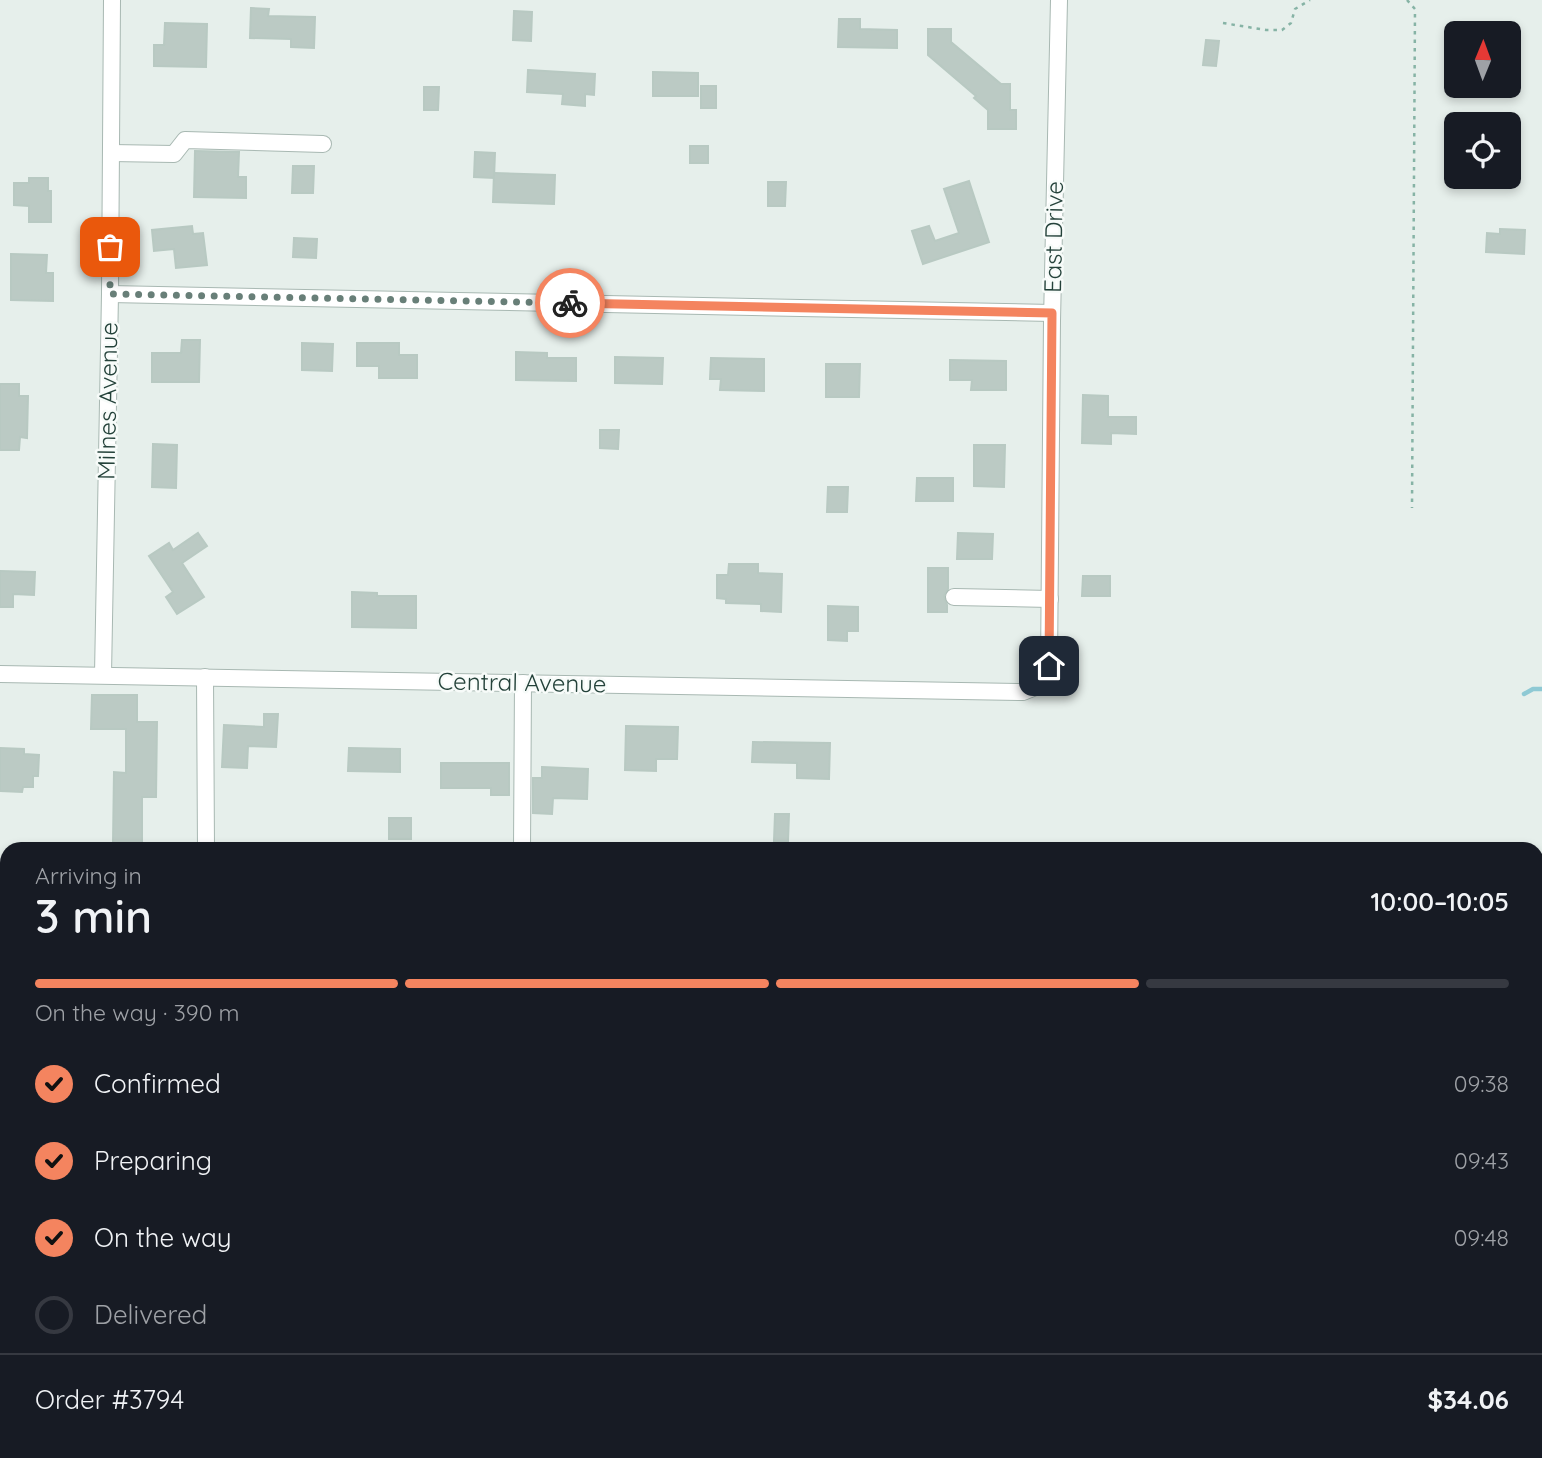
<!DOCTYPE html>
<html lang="en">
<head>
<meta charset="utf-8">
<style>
  :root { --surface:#171b24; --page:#20242c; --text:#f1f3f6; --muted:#9ea1a6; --line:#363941; --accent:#f4845f }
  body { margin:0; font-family:Quicksand,sans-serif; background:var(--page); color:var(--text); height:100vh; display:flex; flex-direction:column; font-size:26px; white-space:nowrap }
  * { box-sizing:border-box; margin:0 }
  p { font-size:23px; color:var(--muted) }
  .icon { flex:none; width:38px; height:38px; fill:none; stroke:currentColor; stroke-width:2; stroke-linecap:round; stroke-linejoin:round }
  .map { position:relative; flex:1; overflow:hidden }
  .drawer { position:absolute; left:0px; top:842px; width:1544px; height:618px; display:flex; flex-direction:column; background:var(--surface); border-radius:21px 21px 0 0; box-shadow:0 4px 10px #0003 }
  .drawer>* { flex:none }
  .needle { width:46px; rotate:1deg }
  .fabs { position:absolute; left:1444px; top:21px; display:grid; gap:14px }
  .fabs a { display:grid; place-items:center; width:77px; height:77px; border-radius:10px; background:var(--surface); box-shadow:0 4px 10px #0003; font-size:35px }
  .pin { position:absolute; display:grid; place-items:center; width:60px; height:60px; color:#fff; margin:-30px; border-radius:14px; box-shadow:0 4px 10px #0006 }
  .courier { position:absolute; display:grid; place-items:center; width:70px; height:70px; margin:-35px; border:5px solid #f4845f; border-radius:50%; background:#fff; color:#222; box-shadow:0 2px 9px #0007 }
  .overview em { font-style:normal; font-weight:600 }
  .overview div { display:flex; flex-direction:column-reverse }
  .overview { display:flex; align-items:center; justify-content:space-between; height:119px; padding:0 35px }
  h1 { font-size:46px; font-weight:600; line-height:52px }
  .bar { display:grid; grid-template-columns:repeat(4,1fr); gap:10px 7px; align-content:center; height:84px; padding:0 35px }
  .bar i { height:9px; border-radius:5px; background:var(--line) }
  .bar .current { background:var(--accent) }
  .bar p { grid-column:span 4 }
  .line { display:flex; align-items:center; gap:18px; padding:0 35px; border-top:2px solid var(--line) }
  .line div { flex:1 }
  ol { padding:0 35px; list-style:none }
  li { display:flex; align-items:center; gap:21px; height:77px }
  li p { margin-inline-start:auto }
  li .icon { padding:7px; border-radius:50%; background:var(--accent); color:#111; stroke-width:4 }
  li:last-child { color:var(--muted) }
  li i { width:38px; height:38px; border:4px solid var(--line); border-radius:50% }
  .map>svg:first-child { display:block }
  .green { fill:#bfe0c8 }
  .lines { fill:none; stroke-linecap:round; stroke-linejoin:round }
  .stream { stroke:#8ec9d4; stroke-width:4.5 }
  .building { fill:#bbcac4; stroke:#b8c9c2; stroke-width:2 }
  .minor-casing { stroke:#a8b8b2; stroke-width:18 }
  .path { stroke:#86b3a5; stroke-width:2.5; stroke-dasharray:3.5 5; stroke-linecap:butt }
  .minor { stroke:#fff; stroke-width:16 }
  .done { stroke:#687f78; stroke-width:7; stroke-dasharray:0 12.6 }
  .route { stroke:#f4845f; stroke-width:9 }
  .labels { text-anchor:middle; stroke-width:5; stroke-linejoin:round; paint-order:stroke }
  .street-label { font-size:24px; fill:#24423a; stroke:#f7fbf9 }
</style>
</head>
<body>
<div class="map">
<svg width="1542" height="1458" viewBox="0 0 1542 1458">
  <rect width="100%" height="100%" fill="#e6efeb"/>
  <rect class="green" x="185" y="1452" width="880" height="6"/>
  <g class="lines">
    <polyline class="stream" points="1524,694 1533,689 1542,689"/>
  </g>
  <g class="building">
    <polygon points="251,8 269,9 268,16 315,17 314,48 291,47 291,39 250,38"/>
    <polygon points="514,11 532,12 531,41 513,40"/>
    <polygon points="839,19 860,19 860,29 897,30 897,48 838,47"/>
    <polygon points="165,23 207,24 206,67 154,66 154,45 164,45"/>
    <polygon points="928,29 951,29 951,42 1001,84 1010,84 1010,110 1016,110 1016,129 988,129 988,110 974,98 976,96 928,55"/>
    <polygon points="1206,40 1219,41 1216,66 1203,65"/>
    <polygon points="528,70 595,74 594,95 585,94 585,106 562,104 563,94 527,92"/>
    <polygon points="653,72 698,73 698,96 653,96"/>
    <rect x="701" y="86" width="15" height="22"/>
    <polygon points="424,87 439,87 438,110 424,110"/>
    <rect x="690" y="146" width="18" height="17"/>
    <polygon points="195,151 239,152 238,177 246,177 246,198 194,197"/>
    <polygon points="475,152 495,153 494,178 474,177"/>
    <polygon points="293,166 314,166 313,193 292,193"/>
    <polygon points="494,173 555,175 554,204 493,202"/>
    <polygon points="29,178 48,178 48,191 51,191 51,222 29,222 29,206 14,205 14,183 29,183"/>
    <polygon points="969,181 989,242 923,264 912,231 929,226 935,241 959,233 944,189"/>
    <polygon points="768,182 786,182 785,206 768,206"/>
    <polygon points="192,226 193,234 203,233 207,265 176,268 174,249 154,251 152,230"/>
    <polygon points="1500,229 1525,230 1524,254 1486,252 1487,233 1500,234"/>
    <polygon points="294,238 317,239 316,258 293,257"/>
    <polygon points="11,254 47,255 46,273 53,273 53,301 11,300"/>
    <polygon points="182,340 200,340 199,382 152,382 152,353 181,353"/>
    <polygon points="302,343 333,344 332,371 302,370"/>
    <polygon points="357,343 399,343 399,355 417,355 417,378 379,378 379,366 357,366"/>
    <polygon points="516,352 547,353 547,358 576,358 576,381 516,380"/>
    <polygon points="615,357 663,358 662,384 615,383"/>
    <polygon points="711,358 764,359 764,391 720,390 721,379 710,379"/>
    <polygon points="950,360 1006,361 1006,390 971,390 972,380 950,380"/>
    <polygon points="826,364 860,364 859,397 826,397"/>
    <polygon points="0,384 19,384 19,396 28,396 27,438 20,437 19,450 0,450"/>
    <polygon points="1083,395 1108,396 1108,417 1136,417 1136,434 1111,433 1111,444 1082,443"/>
    <polygon points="600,430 619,430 618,449 600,448"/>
    <polygon points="153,444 177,445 176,488 152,487"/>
    <polygon points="974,445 1005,445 1004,487 974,486"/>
    <polygon points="917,478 953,478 953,501 916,501"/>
    <polygon points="828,487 848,487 847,512 827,512"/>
    <polygon points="198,533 207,546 182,563 204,597 177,614 166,597 173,592 149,556 169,543 173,550"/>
    <polygon points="958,533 993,534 992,559 957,559"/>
    <polygon points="729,564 758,564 758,573 782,574 781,612 761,611 761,604 726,603 726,599 717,598 717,575 728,575"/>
    <polygon points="928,568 948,568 948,589 944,596 947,605 947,612 928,612"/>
    <polygon points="0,571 35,572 34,595 13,594 13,607 0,607"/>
    <polygon points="1083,576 1110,576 1110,596 1082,596"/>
    <polygon points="352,592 377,593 377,596 416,596 416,628 352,627"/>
    <polygon points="828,606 858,607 858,631 847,631 847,641 828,640"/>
    <polygon points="92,695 137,695 137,722 157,722 156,797 142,797 142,843 113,843 114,772 126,773 126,729 91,729"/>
    <polygon points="264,714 278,714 276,747 248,746 247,768 222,767 224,725 264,727"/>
    <polygon points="626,726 678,727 677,759 656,759 656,771 625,770"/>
    <polygon points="753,742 830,743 829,779 797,778 797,763 752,762"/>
    <polygon points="0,748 24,749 24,754 39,755 38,776 33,776 33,787 23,787 22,792 0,791"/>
    <polygon points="349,748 400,749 400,772 348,771"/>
    <polygon points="441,763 509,763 509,795 491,795 491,788 441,788"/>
    <polygon points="542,767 588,769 587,799 553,798 552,814 533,813 533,778 542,778"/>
    <polygon points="775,814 789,814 788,841 774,841"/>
    <rect x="389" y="818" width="22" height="21"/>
  </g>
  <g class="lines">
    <defs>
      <g id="minor">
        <polyline points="111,153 174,154 185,140 323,144"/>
        <polyline points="110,294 1052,313"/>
        <polyline points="954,597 1050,599"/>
        <polyline points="0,674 1023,692 1043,684 1049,665 1052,321 1059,0"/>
        <polyline points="103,675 110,294 112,0"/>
        <polyline points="205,677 206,849"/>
        <polyline points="522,849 523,683"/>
        <polyline points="1539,1119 1542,1389"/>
        <polyline points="1536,1428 1542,1428"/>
        <polyline points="1381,1458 1381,1452"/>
      </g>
    </defs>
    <use href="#minor" class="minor-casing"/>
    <g class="path">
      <polyline points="1407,0 1415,9 1412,508"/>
      <polyline points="1223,23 1266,30 1282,30 1291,23 1295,9 1310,0"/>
    </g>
    <use href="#minor" class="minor"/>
  </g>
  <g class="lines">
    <polyline class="done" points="110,247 110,294 570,303"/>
    <polyline class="route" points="570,303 1052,313 1049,666"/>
  </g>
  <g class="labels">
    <g class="street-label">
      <text transform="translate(1054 237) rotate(-89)" y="8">East Drive</text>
      <text transform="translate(108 401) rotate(-89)" y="8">Milnes Avenue</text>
      <text transform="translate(522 683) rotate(1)" y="8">Central Avenue</text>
    </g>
  </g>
</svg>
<div class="fabs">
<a><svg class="needle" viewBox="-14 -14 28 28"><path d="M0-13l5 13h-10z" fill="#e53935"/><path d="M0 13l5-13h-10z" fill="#9ea1a6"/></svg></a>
<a><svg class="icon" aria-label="locate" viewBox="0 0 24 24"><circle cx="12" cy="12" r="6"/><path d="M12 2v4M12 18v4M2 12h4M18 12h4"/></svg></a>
</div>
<div class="pin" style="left:110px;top:247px;background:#ea580c"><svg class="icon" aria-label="bag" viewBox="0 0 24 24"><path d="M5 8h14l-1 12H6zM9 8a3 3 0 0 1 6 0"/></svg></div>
<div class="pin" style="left:1049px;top:666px;background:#1f2937"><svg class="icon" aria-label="home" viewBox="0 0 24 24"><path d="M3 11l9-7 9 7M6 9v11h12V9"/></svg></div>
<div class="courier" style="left:570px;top:303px"><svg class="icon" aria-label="bike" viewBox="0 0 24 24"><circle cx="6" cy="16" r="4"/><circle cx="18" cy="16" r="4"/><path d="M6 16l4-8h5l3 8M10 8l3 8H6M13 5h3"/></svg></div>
<section class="drawer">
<div class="overview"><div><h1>3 min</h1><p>Arriving in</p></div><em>10:00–10:05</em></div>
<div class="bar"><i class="current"></i><i class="current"></i><i class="current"></i><i></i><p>On the way · 390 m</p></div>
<ol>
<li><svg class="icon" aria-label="check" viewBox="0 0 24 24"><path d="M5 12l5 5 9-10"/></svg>Confirmed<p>09:38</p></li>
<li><svg class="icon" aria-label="check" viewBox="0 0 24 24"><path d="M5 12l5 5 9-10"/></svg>Preparing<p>09:43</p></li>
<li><svg class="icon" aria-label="check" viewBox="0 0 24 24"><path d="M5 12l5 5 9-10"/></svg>On the way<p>09:48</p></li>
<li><i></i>Delivered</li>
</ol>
<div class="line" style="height:91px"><div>Order #3794</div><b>$34.06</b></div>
</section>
</div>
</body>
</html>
